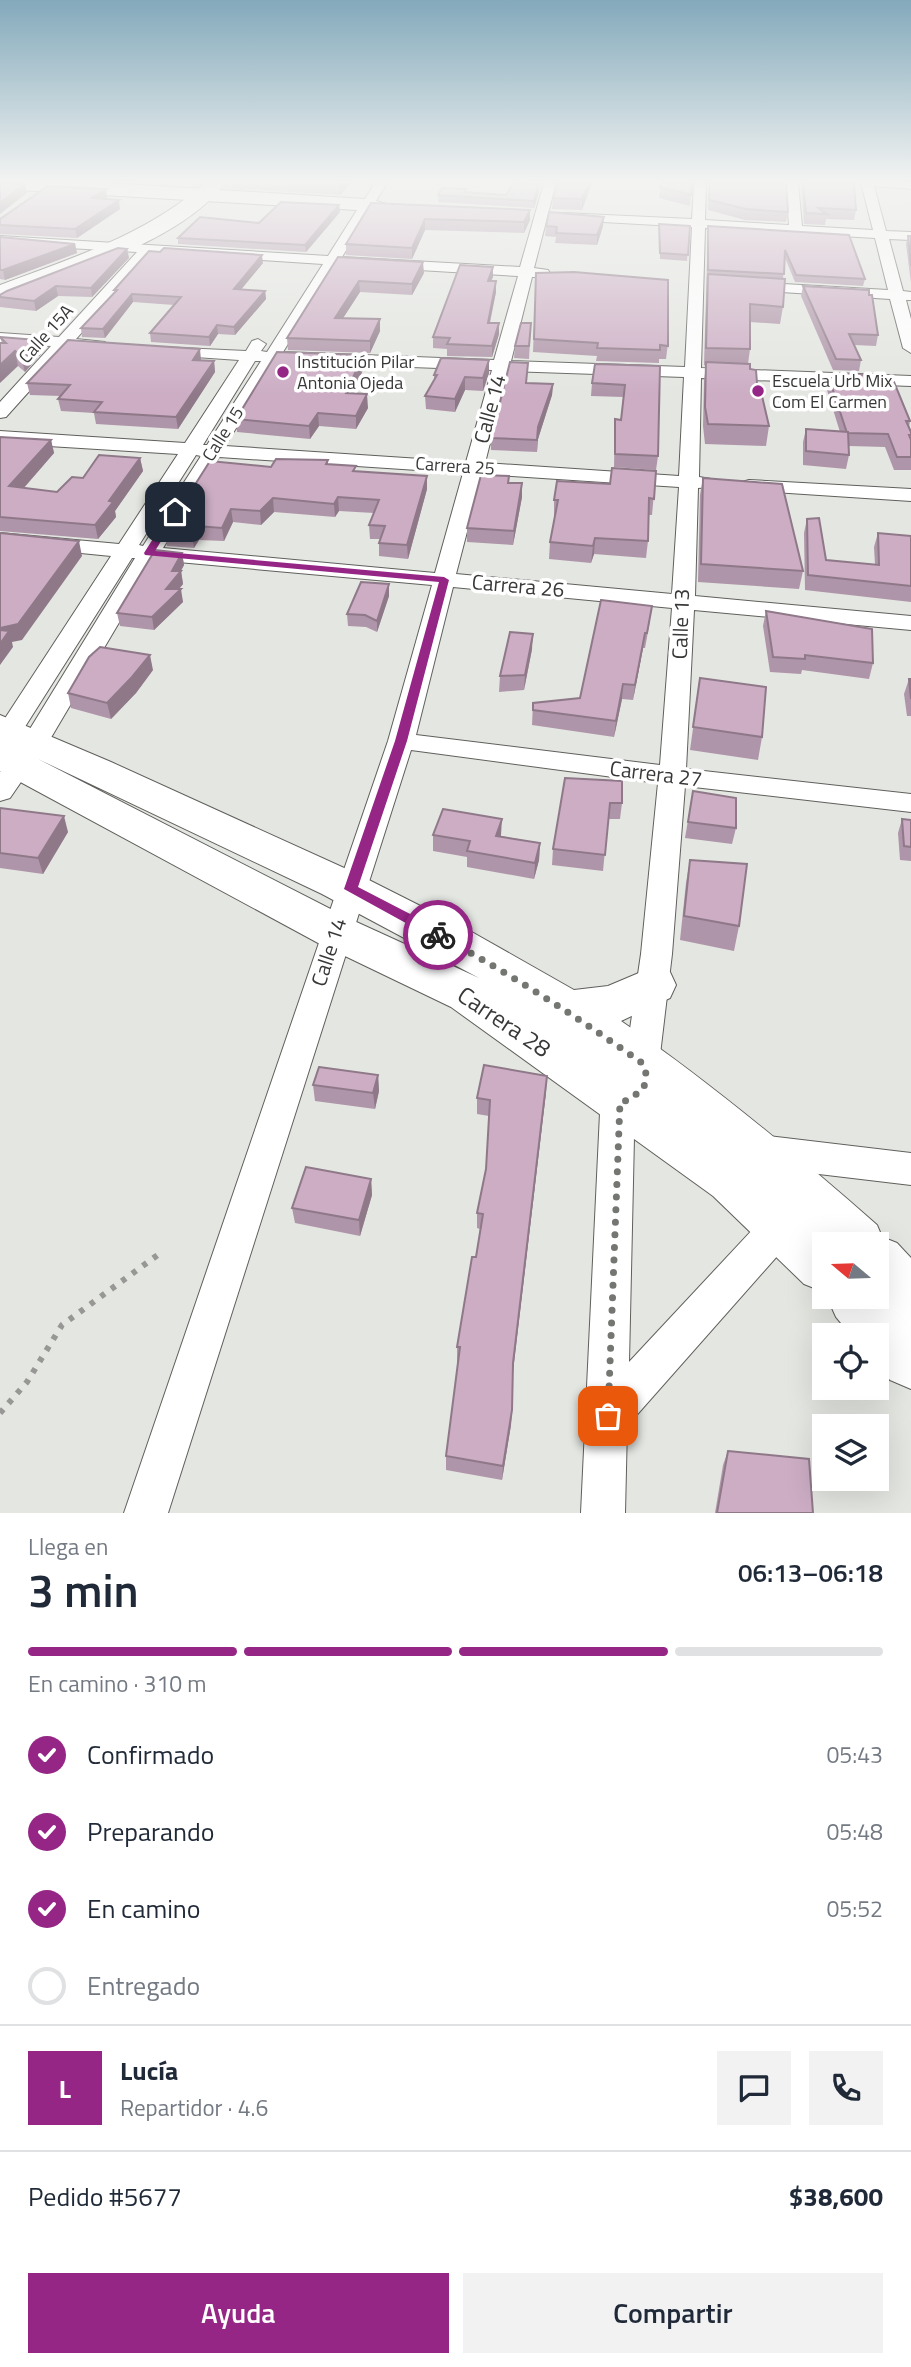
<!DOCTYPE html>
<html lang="es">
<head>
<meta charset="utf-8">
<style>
  :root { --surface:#fff; --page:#f2f2f3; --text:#1f2937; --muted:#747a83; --line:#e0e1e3; --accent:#952686 }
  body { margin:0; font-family:"Titillium Web",sans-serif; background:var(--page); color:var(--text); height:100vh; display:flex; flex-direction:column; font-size:26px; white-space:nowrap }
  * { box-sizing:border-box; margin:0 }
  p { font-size:23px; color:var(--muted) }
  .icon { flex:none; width:38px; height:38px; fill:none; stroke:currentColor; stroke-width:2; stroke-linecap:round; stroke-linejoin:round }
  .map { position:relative; height:1513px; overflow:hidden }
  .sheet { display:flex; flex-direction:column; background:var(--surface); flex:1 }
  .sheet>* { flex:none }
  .needle { width:46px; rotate:289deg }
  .buttons { position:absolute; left:812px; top:1232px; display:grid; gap:14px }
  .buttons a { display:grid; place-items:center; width:77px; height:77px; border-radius:0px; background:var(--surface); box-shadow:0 7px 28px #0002; font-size:35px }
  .pin { position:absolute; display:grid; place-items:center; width:60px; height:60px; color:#fff; margin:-30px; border-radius:14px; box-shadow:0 4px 10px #0006 }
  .courier { position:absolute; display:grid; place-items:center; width:70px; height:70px; margin:-35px; border:5px solid #952686; border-radius:50%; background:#fff; color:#222; box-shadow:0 2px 9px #0007 }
  .overview em { font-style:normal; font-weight:600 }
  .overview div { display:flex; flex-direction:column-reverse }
  .overview { display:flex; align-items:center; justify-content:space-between; height:119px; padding:0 28px }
  h1 { font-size:46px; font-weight:600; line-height:52px }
  .bar { display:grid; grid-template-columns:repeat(4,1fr); gap:10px 7px; align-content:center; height:84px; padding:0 28px }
  .bar i { height:9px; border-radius:5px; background:var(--line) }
  .bar .selected { background:var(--accent) }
  .bar p { grid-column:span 4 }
  .line { display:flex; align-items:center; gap:18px; padding:0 28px; border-top:2px solid var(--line) }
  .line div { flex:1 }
  .round { display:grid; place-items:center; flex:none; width:74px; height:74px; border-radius:0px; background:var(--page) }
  ol { padding:0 28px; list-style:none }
  li { display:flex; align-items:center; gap:21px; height:77px }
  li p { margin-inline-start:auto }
  li .icon { padding:7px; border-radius:50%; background:var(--accent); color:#fff; stroke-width:4 }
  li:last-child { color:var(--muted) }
  li i { width:38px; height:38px; border:4px solid var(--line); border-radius:50% }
  .cta { display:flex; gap:14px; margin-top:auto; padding:14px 28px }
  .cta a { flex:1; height:80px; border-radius:0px; background:var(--accent); color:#fff; font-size:28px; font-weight:600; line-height:80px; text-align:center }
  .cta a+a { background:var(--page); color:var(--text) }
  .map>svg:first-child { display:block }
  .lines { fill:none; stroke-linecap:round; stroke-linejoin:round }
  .minor-casing { stroke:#5f605c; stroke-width:2 }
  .highway-casing { stroke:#5f605c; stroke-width:2 }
  .path { stroke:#979895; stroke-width:6; stroke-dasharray:5 8; stroke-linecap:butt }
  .minor { fill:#fff; fill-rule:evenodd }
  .highway { fill:#fff; fill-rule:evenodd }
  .wall { fill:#af95a9 }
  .shaded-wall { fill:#8f7989 }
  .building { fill:#ccadc4; stroke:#8f7989; stroke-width:2 }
  .route { fill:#952686 }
  .done { stroke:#747672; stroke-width:7; stroke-dasharray:0 12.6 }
  .poi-dot { fill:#952686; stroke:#fff; stroke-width:2.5 }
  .labels { text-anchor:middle; stroke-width:7; stroke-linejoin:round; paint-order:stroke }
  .far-street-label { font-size:18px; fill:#383937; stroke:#fff }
  .far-poi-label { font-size:18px; fill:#383937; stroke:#fff; text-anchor:start }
  .street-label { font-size:21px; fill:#383937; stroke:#fff }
  .near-street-label { font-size:24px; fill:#383937; stroke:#fff }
</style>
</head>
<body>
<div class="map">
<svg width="911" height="1513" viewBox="0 0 911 1513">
  <rect width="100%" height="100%" fill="#e4e6e1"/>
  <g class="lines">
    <defs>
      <g id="minor">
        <path d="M0 183H109L365 199 375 183H387L376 201 394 206 388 210 370 211 342 257 520 267 544 183H556L534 268 548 270 550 273 543 277H532L511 361 685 367 692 227 568 220 561 216 563 213 692 219 694 183H706L705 220 789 225 786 183H798L802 226 873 230 861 183H911V189L874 186 886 231 911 232V240L889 239 903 291 911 292V300H906L911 319V353L903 348 890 299 749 290 742 286 749 282 888 290 875 238 705 228 701 368 911 376V386L701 378 699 477 711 479 714 483 711 487 698 488 695 596 911 616V630L694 610 686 769 911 794V812L685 786 672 954 659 1063 663 1071 658 1081 646 1085 634 1081 625 1063 641 954 658 783 411 750 168 1513H124L388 741 432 585 156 560 49 741 10 798 0 801V772L25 737 135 558H132L9 752 0 754V726L111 556 0 545V533L119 544 178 454 0 443V431L185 443 239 360 166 355 158 350 160 347 246 351 252 341 258 339 266 344 261 351 267 352 323 264 152 253 76 339 105 342 107 345 105 348H68L6 417 0 418V402L51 346 0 343V333L59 337 137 252 0 244V236L328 256 357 210 0 189ZM337 265 518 276 494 360 283 352ZM255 361H261L207 445H203ZM277 362 492 370 466 462 225 446ZM508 371 684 377 679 476 485 463ZM196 455 201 456 143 546 139 545ZM219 457 463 473 435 573 163 548ZM482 474 679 487 672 594 456 574ZM453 587 672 608 660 765 416 735Z"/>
        <polygon points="749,480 911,489 911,501 742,490 739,486 742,482"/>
        <polygon points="618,1077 630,1082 635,1092 629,1362 769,1212 782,1207 795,1212 801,1224 795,1236 627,1426 625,1513 581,1513 601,1092 606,1082"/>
        <polygon points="760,1135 911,1153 911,1185 760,1167 747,1162 742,1151 747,1140"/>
      </g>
      <g id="highway">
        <path d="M205 183H225C189 231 111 259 56 279 38 286 19 295 0 300V285C72 258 146 235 205 183Z"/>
        <path d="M0 715 111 762 353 872 470 931 574 990 608 986 653 967 670 972 676 985 670 998 621 1021C711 1083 795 1153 877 1225L882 1237 897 1243 911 1258V1389L890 1380 877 1365V1335H851L836 1317 827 1297H877V1244H824V1292L804 1284 713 1196 451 1007 320 944 0 771V743L7 744 0 741ZM38 759 322 894 479 978 352 920Z"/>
      </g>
    </defs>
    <use href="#minor" class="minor-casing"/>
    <use href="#highway" class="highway-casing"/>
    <polyline class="path" points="0,1413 27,1382 62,1325 159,1254"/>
    <use href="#minor" class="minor"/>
    <use href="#highway" class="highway"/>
  </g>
  <g class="wall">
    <polygon points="224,183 351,183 340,195 224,188"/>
    <polygon points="557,183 592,183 582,210 552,209 553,198"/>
    <polygon points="692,183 690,206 659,198 660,187"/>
    <polygon points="709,183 786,183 788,212 786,222 745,220 708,210"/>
    <polygon points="801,183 854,183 856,210 854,220 826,219 825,225 804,224"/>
    <polygon points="539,184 539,192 534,208 438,202 438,195 466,193 506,195"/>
    <polygon points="107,198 106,199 120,209 77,238 0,234 0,225"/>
    <polygon points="371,203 530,220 524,233 425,230 412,259 346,255 346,244"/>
    <polygon points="339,205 340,212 306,252 178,244 178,238 259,223"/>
    <polygon points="604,217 603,226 597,245 555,243 556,237 545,236 546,226"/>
    <polygon points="659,224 690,226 687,261 660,259"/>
    <polygon points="708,226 865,279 863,286 795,282 785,258 783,279 783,307 780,324 750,322 750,349 748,364 769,426 766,446 705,444 703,426 704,381 706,366 704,365"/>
    <polygon points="908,236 911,236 911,283 906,244"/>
    <polygon points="0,237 75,244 77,253 5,280 0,279"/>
    <polygon points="127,249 129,258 92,297 58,296 36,311 0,307 0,295"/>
    <polygon points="338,257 424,273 412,295 360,292 343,318 380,331 370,353 288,350 287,338"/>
    <polygon points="263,263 241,289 265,291 266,299 235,335 218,334 210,346 151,342 150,333 174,305 133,302 105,338 82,337 81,328 115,292 114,290"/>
    <polygon points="536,273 668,343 666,359 659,359 659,363 596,361 597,356 533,352"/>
    <polygon points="493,277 491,281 496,292 490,323 499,334 492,357 447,356 447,349 433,348 433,337"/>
    <polygon points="803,286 869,295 878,335 876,346 854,345 861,360 859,371 833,370 801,296"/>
    <polygon points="531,323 529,359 514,358 515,346"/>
    <polygon points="0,337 41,354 25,372 18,366 2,343"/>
    <polygon points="363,355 364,368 352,393 368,408 356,429 319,426 310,439 237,432 236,419"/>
    <polygon points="201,360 214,361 215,372 178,429 96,424 94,413 61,411 58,399 61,396 30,395 27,383"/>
    <polygon points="660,366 658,456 656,470 614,467 615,419 621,420 623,397 591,396 592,383"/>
    <polygon points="489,373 483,391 465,390 455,412 426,409 425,396 434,380 434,375"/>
    <polygon points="842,374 872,381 910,421 909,427 911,432 911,470 894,470 885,447 849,446 849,455 846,469 803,465 803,442 806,429 840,432 827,390 829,378 842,378"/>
    <polygon points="527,383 553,384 552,395 538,439 537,452 491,450 491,438"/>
    <polygon points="0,437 51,440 54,453 24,488 57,492 83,478 140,458 143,471 115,511 116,517 98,539 0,531"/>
    <polygon points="328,460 328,464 427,489 408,559 379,556 379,543 380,539 370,539 369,525 374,513 339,511 335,517 274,512 261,525 233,522 224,541 199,540 194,548 167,546 165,532 271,467"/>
    <polygon points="656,471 652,515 649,515 648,541 646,558 594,554 591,563 549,559 550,542 555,517 554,517 554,500"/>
    <polygon points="509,476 508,483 522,497 513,545 467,542 467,528"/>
    <polygon points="703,478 803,571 799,589 698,582 700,495"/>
    <polygon points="807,519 826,560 875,565 874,547 878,533 911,536 911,602 805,590 804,533"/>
    <polygon points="182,553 184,565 181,571 183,584 179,589 183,602 154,630 120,626 117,613"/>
    <polygon points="389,584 389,596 377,632 366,627 348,626 347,614"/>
    <polygon points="766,611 873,663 869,679 802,670 801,674 770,672 763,626"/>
    <polygon points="650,621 645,648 643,648 633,700 622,699 614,737 532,725 533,703 580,698"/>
    <polygon points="532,649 524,690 499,692 500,676"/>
    <polygon points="153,670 136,693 111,719 71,708 68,693"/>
    <polygon points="700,678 762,737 758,760 690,750"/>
    <polygon points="909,679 911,679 911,716 907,716 904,694"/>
    <polygon points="565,778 622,803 620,819 608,819 603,871 552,865 553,849"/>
    <polygon points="693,791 736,828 732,844 685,838"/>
    <polygon points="0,808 68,832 43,874 0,868"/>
    <polygon points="902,819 911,820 911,861 900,860 898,833"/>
    <polygon points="433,835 501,835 501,836 540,843 539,860 534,879 467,867 467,857 433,851"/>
    <polygon points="690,860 739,926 734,951 680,940 686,883"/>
    <polygon points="378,1075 379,1091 375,1109 315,1101 313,1085"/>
    <polygon points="546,1092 513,1372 511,1425 502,1480 446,1470 446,1456 458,1362 457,1362 457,1347 476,1257 480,1229 477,1228 477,1213 486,1169 489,1116 477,1114 477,1098"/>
    <polygon points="371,1179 372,1195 360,1236 295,1223 292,1208"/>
    <polygon points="728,1451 813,1513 715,1513 723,1465"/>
  </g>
  <g class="shaded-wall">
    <polygon points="340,183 351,183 340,195 339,184"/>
    <polygon points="589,183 592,183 582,210 582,199"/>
    <polygon points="25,184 27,193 0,214 0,203"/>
    <polygon points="539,184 539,192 534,208 534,201"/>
    <polygon points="106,189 107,198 94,207 92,198"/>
    <polygon points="119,200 120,209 77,238 75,229"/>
    <polygon points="339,205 340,212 306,252 305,245"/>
    <polygon points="530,210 530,220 524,233 524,222"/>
    <polygon points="604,217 603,226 597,245 597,235"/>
    <polygon points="425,219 425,230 412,259 412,248"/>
    <polygon points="75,244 77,253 5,280 3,270"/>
    <polygon points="127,249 129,258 92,297 91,288"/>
    <polygon points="262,255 263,263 235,297 234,289"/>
    <polygon points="423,262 424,273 412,295 412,284"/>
    <polygon points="493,267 493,277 487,291 488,281"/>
    <polygon points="359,281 360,292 336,329 335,318"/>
    <polygon points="496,281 496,292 487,334 488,323"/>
    <polygon points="56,286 58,296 36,311 34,301"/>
    <polygon points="265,291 266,299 235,335 234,327"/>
    <polygon points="132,294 133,302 105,338 103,329"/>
    <polygon points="380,319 380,331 370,353 370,341"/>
    <polygon points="499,323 499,334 492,357 492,346"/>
    <polygon points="217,325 218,334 210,346 209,337"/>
    <polygon points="38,340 41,354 25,372 21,357"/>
    <polygon points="200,349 201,360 193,360"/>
    <polygon points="15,351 18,366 0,383 0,365"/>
    <polygon points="363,355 364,368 346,406 346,393"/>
    <polygon points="489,360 489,373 483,391 483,378"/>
    <polygon points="214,361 215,372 178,429 176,417"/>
    <polygon points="465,377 465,390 455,412 455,399"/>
    <polygon points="553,384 552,395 538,439 537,452 538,427"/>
    <polygon points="367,394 368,408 356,429 356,416"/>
    <polygon points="318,413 319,426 310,439 309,426"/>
    <polygon points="51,440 54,453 13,500 9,486"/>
    <polygon points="140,458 143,471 115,511 116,517 98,539 95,525 109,501"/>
    <polygon points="427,476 427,489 408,559 407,545"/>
    <polygon points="522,483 522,497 513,545 514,531"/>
    <polygon points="338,497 339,511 335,517 334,504"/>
    <polygon points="273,498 274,512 261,525 260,511"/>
    <polygon points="231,509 233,522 224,541 222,528"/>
    <polygon points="197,526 199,540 194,548 192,535"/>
    <polygon points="595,538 594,554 591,563 593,546"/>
    <polygon points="79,541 82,556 22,640 12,642 13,647 0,665 0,628"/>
    <polygon points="182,553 184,565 180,572 181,571 183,584 170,600 181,589 183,602 154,630 152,617 166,589 172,571"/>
    <polygon points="389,584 389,596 377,632 377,621"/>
    <polygon points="645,633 643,648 633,700 635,685"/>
    <polygon points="533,634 532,649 524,690 525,675"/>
    <polygon points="150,655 153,670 136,693 111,719 107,703"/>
    <polygon points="623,684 622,699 614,737 616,721"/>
    <polygon points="64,816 68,832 43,874 38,858"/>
    <polygon points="502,819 501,835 496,852 496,836"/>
    <polygon points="540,843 539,860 534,879 535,863"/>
    <polygon points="378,1075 379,1091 375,1109 373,1093"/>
    <polygon points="547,1076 546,1092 512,1378 513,1363"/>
    <polygon points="371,1179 372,1195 360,1236 359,1220"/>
    <polygon points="512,1410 511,1425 502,1480 503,1466"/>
  </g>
  <g class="building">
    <polygon points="0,183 1,183 25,184 0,203"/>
    <polygon points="514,183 539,184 534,201 438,195 442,188 466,189 464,192 506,195"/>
    <polygon points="557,183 589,183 582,199 553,198"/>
    <polygon points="661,183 692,183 691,195 660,187"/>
    <polygon points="710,183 786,183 788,212 746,209 709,200"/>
    <polygon points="803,183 854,183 856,210 818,208 827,214 806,213"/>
    <polygon points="48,186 106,189 92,198 119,200 75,229 0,225 0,219"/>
    <polygon points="281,202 339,205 305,245 178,238 200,217 259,223"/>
    <polygon points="371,203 530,210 524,222 425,219 412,248 346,244"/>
    <polygon points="549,212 604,217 597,235 556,233 557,227 546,226"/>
    <polygon points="659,224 690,226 688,255 660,253"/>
    <polygon points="708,226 849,235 865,279 796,275 785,250 784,274 708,270"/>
    <polygon points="908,236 911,236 911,266"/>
    <polygon points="0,237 75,244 3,270 0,270"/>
    <polygon points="118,248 127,249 91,288 56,286 34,301 0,297 0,295 7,291"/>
    <polygon points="164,248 262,255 234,289 265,291 234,327 217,325 209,337 150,333 181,297 132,294 103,329 81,328 117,290 114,290 149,251 160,252"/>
    <polygon points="338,257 423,262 412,284 359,281 335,318 380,319 370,341 287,338"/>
    <polygon points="460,265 493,267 488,281 496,281 488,323 499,323 492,346 447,344 450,338 433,337"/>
    <polygon points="574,272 668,280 668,346 660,345 660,350 597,348 598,343 534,339 536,273"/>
    <polygon points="708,274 785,279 783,307 750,304 750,349 706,348"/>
    <polygon points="803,286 869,290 869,295 872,295 878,335 849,334 861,360 836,359"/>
    <polygon points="521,323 531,323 529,346 515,346"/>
    <polygon points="0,337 38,340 21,357 15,351 0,365 0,343 6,343"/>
    <polygon points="68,340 200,349 193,360 214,361 176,417 94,412 102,402 58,399 70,385 27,383"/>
    <polygon points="277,352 363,355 346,393 367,394 356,416 318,413 309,426 236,419"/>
    <polygon points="441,358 489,360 483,378 465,377 455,399 425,396 437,375 434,375"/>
    <polygon points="510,362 528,363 526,383 553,384 538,427 537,440 491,438"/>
    <polygon points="706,362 750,364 750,369 756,370 758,396 762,396 769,426 708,424 705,407"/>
    <polygon points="595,364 660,366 658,456 615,454 615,419 621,420 625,385 592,383"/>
    <polygon points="842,374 869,375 872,381 894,382 910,421 906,421 911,432 911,435 909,435 911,440 911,457 897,457 888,434 847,433 829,378 845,378"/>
    <polygon points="806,429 848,432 849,455 806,451"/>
    <polygon points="0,437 51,440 9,486 57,492 72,477 83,478 99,455 140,458 109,501 113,502 95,525 0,517"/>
    <polygon points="276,459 328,460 326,464 356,466 353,471 427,476 407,545 379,543 385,526 369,525 379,500 338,497 334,504 273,498 260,511 231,509 222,528 197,526 192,535 165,532 210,461 271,467"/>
    <polygon points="612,468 656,471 654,499 649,498 648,541 595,538 593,546 550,542 558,500 554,500 557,481 610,484"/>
    <polygon points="481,475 509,476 508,483 522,483 514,531 467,528"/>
    <polygon points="703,478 782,484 803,571 701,564"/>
    <polygon points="819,518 826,560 879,565 878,533 911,536 911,586 808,575 807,519"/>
    <polygon points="0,533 79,541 18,624 0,628"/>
    <polygon points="155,550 182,553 172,571 181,571 166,589 181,589 152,617 117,613"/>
    <polygon points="361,582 389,584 377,621 365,615 347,614"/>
    <polygon points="601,600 652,606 647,633 645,633 635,685 623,684 616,721 533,710 533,703 580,698"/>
    <polygon points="766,611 872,629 873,663 805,655 805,659 773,657"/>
    <polygon points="0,630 9,631 0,644"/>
    <polygon points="510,632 533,634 525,675 500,676"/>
    <polygon points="100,647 150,655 132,677 107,703 68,693 89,657"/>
    <polygon points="700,678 766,687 762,737 693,727"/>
    <polygon points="909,679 911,679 911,699"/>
    <polygon points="565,778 622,781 622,803 610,803 605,855 553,849"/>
    <polygon points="693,791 736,798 736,828 688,822"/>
    <polygon points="0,808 64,816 38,858 0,853"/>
    <polygon points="443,809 502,819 496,836 540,843 535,863 467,851 470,841 433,835"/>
    <polygon points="902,819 911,820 911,847 904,846"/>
    <polygon points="690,860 747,864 739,926 684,916"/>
    <polygon points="484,1065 547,1076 513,1363 512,1410 503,1466 446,1456 460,1347 457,1347 472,1257 476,1257 483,1214 477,1213 486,1169 490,1100 477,1098"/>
    <polygon points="319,1067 378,1075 373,1093 313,1085"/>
    <polygon points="306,1167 371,1179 359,1220 292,1208"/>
    <polygon points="728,1451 809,1459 813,1513 717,1513"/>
  </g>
  <linearGradient id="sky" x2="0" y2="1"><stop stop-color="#83a9bb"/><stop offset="0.46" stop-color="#f3f4f2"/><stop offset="1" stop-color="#f3f4f2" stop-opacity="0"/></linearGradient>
  <rect width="911" height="395" fill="url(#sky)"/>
  <polygon class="route" points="175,509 179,512 155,551 444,577 449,580 407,741 358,887 443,931 443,938 433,938 344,889 395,741 439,582 145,555 144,553 170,512"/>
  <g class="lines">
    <path class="done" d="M438 935C509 973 576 1016 642 1063L646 1071 644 1088 629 1100 620 1102 608 1416"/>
  </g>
  <g class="poi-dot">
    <circle cx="283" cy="372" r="7"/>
    <circle cx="758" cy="391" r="7"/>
  </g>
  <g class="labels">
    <g class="far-street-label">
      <text transform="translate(46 334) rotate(-48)" y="6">Calle 15A</text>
      <text transform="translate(223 434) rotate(-58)" y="6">Calle 15</text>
      <text transform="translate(455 466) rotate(4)" y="6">Carrera 25</text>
    </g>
    <g class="far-poi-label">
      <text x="297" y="368">Institución Pilar<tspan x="297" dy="21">Antonia Ojeda</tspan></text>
      <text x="772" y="387">Escuela Urb Mix<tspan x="772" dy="21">Com El Carmen</tspan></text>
    </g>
    <g class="street-label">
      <text transform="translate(490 409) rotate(-75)" y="7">Calle 14</text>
      <text transform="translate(518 586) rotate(5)" y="7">Carrera 26</text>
      <text transform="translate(681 624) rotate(-88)" y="7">Calle 13</text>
      <text transform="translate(656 774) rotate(7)" y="7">Carrera 27</text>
      <text transform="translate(329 952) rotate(-72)" y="7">Calle 14</text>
    </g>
    <g class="near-street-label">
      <text transform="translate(504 1022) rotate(34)" y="8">Carrera 28</text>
    </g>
  </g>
</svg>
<div class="buttons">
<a><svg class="needle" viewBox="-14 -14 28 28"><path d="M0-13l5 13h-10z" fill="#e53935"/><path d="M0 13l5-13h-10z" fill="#747a83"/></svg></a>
<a><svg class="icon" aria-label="locate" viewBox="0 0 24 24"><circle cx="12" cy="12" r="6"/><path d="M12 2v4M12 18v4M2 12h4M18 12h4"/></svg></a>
<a><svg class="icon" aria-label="layers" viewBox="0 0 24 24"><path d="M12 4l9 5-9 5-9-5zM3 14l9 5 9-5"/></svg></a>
</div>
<div class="pin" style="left:608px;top:1416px;background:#ea580c"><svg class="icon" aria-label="bag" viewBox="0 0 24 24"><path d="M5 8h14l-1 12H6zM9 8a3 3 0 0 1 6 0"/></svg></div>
<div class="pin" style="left:175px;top:512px;background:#1f2937"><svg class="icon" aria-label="home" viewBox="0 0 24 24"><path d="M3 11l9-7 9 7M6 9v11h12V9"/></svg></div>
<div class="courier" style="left:438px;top:935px"><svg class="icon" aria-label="bike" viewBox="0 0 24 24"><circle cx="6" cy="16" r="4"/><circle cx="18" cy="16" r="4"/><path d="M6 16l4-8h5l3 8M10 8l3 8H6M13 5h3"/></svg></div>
</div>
<section class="sheet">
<div class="overview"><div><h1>3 min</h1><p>Llega en</p></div><em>06:13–06:18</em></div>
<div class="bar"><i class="selected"></i><i class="selected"></i><i class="selected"></i><i></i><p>En camino · 310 m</p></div>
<ol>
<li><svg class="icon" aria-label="check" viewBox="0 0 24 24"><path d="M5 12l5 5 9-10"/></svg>Confirmado<p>05:43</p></li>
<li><svg class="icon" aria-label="check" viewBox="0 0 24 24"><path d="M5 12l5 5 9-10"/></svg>Preparando<p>05:48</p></li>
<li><svg class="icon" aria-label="check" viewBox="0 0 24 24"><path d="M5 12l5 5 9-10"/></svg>En camino<p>05:52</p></li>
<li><i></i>Entregado</li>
</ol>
<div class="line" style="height:126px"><b class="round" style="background:var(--accent);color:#fff">L</b><div><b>Lucía</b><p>Repartidor · 4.6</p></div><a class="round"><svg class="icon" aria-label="chat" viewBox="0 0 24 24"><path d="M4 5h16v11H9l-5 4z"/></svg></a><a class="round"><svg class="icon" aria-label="phone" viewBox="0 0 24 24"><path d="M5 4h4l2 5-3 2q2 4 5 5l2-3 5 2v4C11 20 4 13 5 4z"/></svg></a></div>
<div class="line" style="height:91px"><div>Pedido #5677</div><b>$38,600</b></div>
<div class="cta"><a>Ayuda</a><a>Compartir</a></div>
</section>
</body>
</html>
